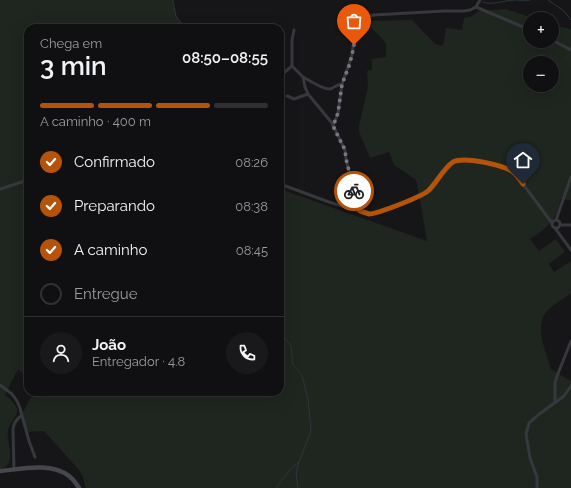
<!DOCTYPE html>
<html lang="pt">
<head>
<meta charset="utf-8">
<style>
  :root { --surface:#101012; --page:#19191b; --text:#f1f3f6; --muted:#9c9d9f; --line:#303032; --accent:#b45309 }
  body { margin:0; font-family:Raleway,sans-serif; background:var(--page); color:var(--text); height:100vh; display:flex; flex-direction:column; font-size:15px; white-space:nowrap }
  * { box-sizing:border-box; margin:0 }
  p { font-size:13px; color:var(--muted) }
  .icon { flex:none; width:22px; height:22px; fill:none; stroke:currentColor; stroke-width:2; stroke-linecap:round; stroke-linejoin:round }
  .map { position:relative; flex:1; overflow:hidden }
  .side { position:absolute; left:24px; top:24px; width:260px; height:372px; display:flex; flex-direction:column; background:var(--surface); border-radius:12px; box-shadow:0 4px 16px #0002,0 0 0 1px var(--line) }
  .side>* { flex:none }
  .controls { position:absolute; left:523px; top:12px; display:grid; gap:8px }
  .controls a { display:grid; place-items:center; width:36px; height:36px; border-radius:50%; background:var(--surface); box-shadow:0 4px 16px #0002,0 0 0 1px var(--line); font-size:20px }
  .pin { position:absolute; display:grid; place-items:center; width:34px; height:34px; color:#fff; margin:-41px -17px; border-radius:50% 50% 50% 0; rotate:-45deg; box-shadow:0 0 4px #0007 }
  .pin .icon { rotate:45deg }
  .courier { position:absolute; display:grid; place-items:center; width:40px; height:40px; margin:-20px; border:3px solid #b45309; border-radius:50%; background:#fff; color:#222; box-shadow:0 1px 5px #0007 }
  .head em { font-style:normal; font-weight:600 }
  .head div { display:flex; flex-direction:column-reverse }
  .head { display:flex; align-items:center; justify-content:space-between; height:68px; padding:0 16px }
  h1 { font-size:26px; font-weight:600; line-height:30px }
  .bar { display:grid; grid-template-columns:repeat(4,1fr); gap:6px 4px; align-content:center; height:48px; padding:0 16px }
  .bar i { height:5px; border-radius:3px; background:var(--line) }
  .bar .current { background:var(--accent) }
  .bar p { grid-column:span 4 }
  .line { display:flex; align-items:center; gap:10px; padding:0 16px; border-top:1px solid var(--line) }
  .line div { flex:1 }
  .round { display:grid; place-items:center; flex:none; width:42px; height:42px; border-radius:21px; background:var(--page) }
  ol { padding:0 16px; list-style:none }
  li { display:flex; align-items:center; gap:12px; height:44px }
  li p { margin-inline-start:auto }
  li .icon { padding:4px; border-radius:50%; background:var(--accent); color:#fff; stroke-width:4 }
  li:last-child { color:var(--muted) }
  li i { width:22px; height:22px; border:2px solid var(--line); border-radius:50% }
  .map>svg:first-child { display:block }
  .green { fill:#1e261f; fill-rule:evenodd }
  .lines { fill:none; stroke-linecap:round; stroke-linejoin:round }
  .stream { stroke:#2c353c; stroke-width:1 }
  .minor { stroke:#37383d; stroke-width:3 }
  .secondary { stroke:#45474d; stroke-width:4.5 }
  .done { stroke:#757880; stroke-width:4; stroke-dasharray:0 7.2 }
  .route { stroke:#b45309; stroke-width:5 }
</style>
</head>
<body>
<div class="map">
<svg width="571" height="488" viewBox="0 0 571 488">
  <rect width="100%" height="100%" fill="#161618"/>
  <g class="green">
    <path d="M0 0H173C173 10 178 21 186 28H28V378L18 369 5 395C9 398 15 403 17 409 18 416 10 423 8 430 6 442 18 465 0 469Z"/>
    <path d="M506 9 536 19H530V41H552V25L571 29V200L561 199C559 205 558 212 554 217 549 227 539 233 530 239L539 251 556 239 565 252 549 264 554 272 571 261V293C564 299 555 303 548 310 533 325 546 352 551 369L571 381V488H86L83 477 79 470 44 431 27 432 23 412 34 392H280V189L427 241 417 183 415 179 394 165 389 152 370 158 360 134 359 130V126L368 87 367 71 372 70V59L386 57V43L365 21 412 20 435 44 443 46 446 28 462 30 464 18 472 16 479 11ZM530 63H552V85H530Z"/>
  </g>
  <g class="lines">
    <g class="stream">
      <polyline points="173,0 176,17 186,28"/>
      <polyline points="548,0 564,11 571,20"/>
      <path d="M483 2C492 6 505 0 515 0 520 0 525 2 530 0"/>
      <polyline points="280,332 291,346 293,365 302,375 308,399 311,431 299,462 296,474 298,488"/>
      <polyline points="276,488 290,470 299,462"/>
    </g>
    <g class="minor">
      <polyline points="476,7 530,30"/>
      <polyline points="552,40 571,50"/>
      <polyline points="292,66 303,77 305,87 308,94 332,123 345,150 346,159 357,204 360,211"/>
      <polyline points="292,66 292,40 294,30"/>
      <polyline points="280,77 286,71 292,66"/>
      <path d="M303 77C309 80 323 90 330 89 334 88 337 84 342 84"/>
      <polyline points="287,96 294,99 308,94"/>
      <polyline points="333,126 338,113 342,84 352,55 355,30 359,21 364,17 374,15 444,11 464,11 470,10 476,7 480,0"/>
      <polyline points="280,184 329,202 352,209 370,214 412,200 423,195 429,191 444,171 452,163 457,160 477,161 490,163 514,172 552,223"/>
      <polyline points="0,189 28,180"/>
      <circle cx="556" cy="224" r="4"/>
      <polyline points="556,220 571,177"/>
      <polyline points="560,225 571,225"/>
      <polyline points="555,228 571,250"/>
      <polyline points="0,385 12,394 17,401 20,408 29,441 35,457"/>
      <polyline points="555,402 555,383 557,376 571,341"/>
      <path d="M14 470 13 429C14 422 17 419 22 415"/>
      <polyline points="537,488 537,477 530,458 526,434 529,423 538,415 564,396 571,386"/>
    </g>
    <path class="secondary" d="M0 471C22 469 50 462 69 476 73 479 76 483 79 488"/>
  </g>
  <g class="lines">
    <polyline class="done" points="354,45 352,55 349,66 342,84 338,113 333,126 345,150 346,159 354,191"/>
    <path class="route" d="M354 191 360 211C363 212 367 213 369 214 377 214 424 196 429 190 438 181 443 169 453 162 464 156 503 165 513 172 517 175 520 180 523 184"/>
  </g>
</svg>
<div class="controls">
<a>+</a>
<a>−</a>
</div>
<div class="pin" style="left:354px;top:45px;background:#ea580c"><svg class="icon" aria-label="bag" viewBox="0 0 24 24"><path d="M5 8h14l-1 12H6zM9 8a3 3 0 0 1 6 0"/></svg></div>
<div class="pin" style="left:523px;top:184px;background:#1f2937"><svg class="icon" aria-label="home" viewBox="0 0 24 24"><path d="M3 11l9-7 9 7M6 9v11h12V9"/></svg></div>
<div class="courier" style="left:354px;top:191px"><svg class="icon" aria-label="bike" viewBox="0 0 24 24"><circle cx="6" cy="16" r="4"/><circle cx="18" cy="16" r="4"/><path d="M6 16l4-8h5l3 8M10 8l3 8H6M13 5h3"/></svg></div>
<section class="side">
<div class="head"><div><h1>3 min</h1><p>Chega em</p></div><em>08:50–08:55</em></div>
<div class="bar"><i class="current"></i><i class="current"></i><i class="current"></i><i></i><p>A caminho · 400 m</p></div>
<ol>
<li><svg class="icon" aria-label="check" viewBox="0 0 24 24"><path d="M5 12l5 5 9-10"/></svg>Confirmado<p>08:26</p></li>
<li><svg class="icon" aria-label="check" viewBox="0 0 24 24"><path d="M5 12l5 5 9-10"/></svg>Preparando<p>08:38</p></li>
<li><svg class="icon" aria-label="check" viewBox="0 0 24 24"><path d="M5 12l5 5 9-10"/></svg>A caminho<p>08:45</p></li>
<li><i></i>Entregue</li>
</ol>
<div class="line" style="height:72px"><a class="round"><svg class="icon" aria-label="person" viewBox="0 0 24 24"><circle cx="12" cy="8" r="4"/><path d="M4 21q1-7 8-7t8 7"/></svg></a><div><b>João</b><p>Entregador · 4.8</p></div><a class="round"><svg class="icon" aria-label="phone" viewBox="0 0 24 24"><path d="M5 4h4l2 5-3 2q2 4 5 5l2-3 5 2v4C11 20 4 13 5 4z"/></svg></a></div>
</section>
</div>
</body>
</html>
